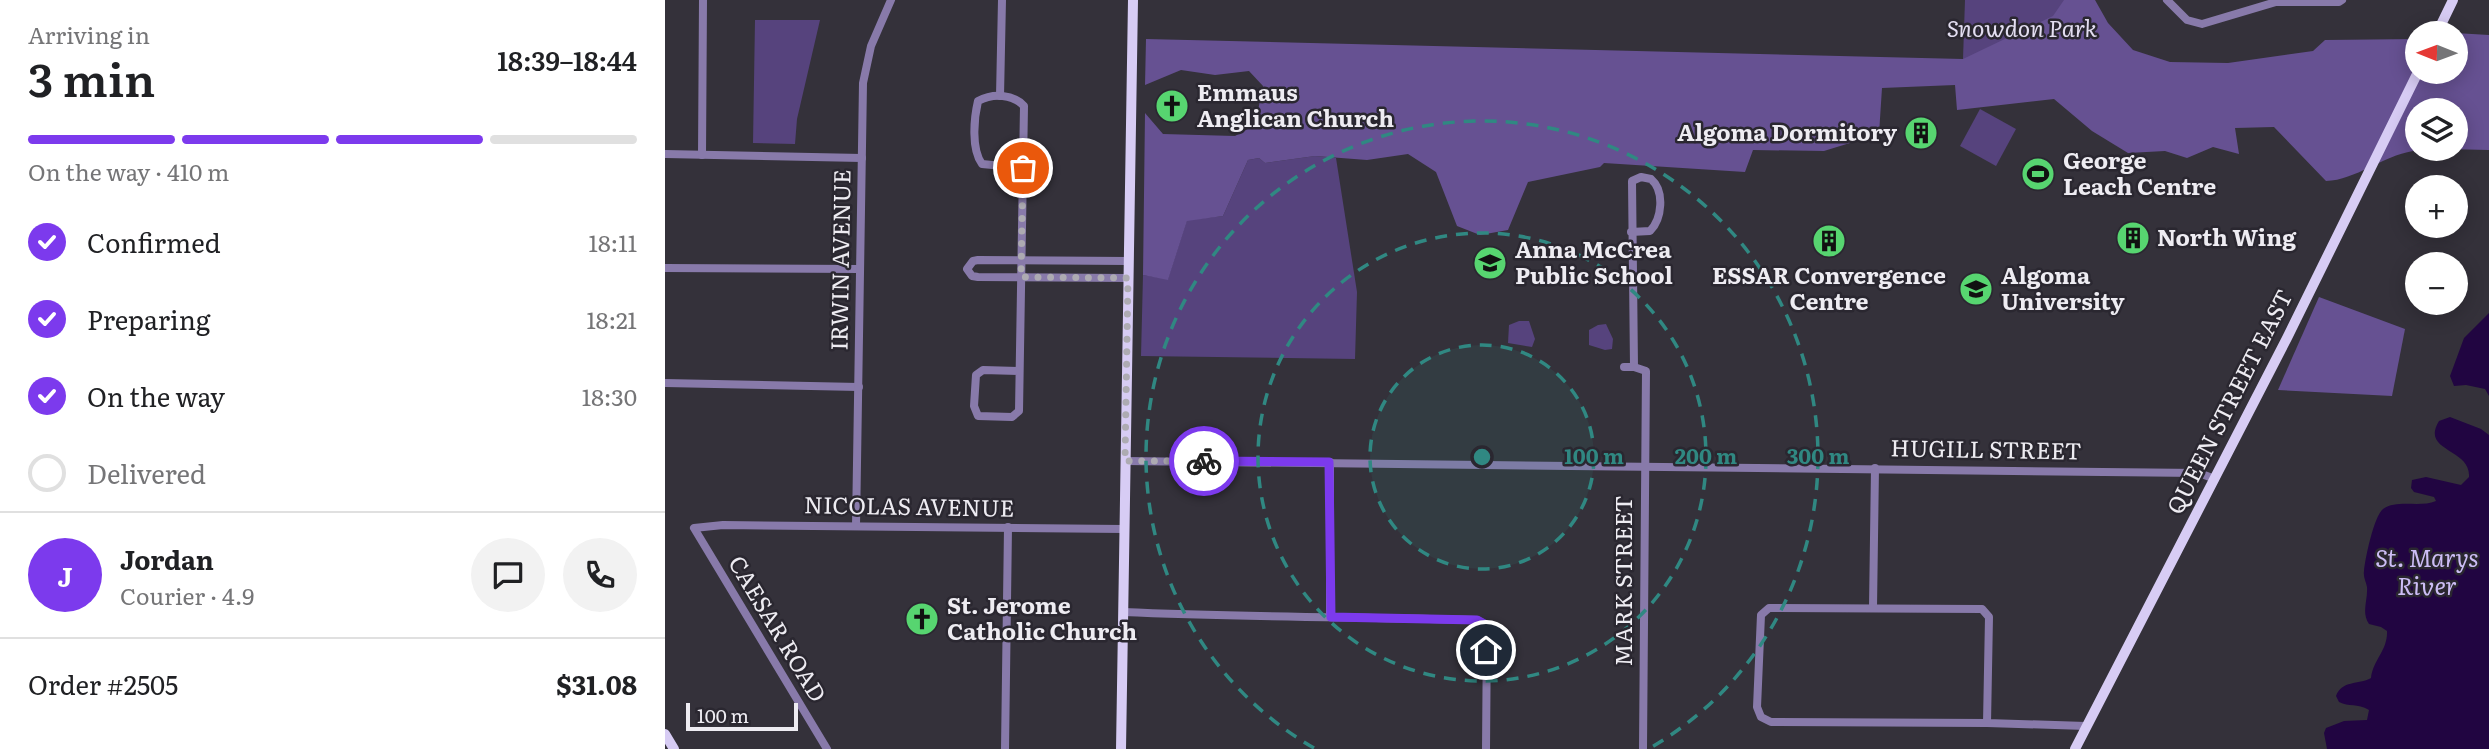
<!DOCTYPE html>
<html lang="en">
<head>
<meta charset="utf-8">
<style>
  :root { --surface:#fff; --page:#f2f2f2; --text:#202124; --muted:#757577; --line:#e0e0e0; --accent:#7c3aed }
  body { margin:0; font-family:Literata,serif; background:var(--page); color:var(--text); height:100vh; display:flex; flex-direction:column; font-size:26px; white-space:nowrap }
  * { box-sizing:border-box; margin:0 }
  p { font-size:23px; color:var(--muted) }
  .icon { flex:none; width:38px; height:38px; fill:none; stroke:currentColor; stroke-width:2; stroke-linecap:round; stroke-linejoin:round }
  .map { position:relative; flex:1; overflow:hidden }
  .panel { display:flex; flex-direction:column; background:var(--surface); width:665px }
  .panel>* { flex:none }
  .needle { width:46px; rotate:271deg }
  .controls { position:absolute; left:1740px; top:21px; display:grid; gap:14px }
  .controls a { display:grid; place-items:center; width:63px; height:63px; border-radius:50%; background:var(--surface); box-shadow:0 4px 18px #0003; font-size:35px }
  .scale { position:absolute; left:21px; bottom:18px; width:112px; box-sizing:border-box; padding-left:7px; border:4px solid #eeecf2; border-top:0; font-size:19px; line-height:24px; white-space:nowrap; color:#eeecf2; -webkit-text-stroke:5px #2a2730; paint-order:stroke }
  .pin { position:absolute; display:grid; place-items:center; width:60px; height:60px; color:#fff; margin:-30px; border:4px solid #fff; border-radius:50%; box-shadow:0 2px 7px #0007 }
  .courier { position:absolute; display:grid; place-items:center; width:70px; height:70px; margin:-35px; border:5px solid #7c3aed; border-radius:50%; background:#fff; color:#222; box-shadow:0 2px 9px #0007 }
  .headline em { font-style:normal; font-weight:600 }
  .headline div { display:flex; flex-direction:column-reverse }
  .headline { display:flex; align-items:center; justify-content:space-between; height:119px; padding:0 28px }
  h1 { font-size:46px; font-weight:600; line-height:52px }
  .bar { display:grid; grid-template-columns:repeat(4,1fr); gap:10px 7px; align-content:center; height:84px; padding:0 28px }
  .bar i { height:9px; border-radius:5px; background:var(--line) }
  .bar .current { background:var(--accent) }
  .bar p { grid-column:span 4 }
  .line { display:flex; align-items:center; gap:18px; padding:0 28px; border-top:2px solid var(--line) }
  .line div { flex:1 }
  .round { display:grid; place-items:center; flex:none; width:74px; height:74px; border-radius:37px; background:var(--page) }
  ol { padding:0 28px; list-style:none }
  li { display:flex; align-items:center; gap:21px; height:77px }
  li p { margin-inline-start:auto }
  li .icon { padding:7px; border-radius:50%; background:var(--accent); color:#fff; stroke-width:4 }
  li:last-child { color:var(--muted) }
  li i { width:38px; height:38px; border:4px solid var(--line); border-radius:50% }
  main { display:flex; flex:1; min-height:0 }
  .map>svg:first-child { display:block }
  .green { fill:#56437d }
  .forest { fill:#665192; fill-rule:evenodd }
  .water { fill:#210541 }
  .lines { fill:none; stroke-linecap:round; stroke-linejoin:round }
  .minor { stroke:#887aaa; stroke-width:8 }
  .major { stroke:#d7ccf4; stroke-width:10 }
  .done { stroke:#adabb2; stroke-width:7; stroke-dasharray:0 12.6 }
  .route { stroke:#7c3aed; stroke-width:9 }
  .ring { fill:none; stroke:#308882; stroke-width:3.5; stroke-dasharray:12 9 }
  .labels { text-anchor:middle; stroke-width:5; stroke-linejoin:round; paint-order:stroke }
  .park-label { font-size:23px; font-style:italic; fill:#e3def1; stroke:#2a2730 }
  .poi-label { font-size:23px; font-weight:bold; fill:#eeecf2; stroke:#2a2730; text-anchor:start }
  .street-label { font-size:23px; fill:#eeecf2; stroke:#2a2730 }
  .water-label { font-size:24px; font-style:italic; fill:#ccbdf5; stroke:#2a2730 }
  .centre { fill:#308882; stroke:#2a2730; stroke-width:3.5 }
  .ring-label { font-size:21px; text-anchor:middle; font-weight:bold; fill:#308882; stroke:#2a2730; stroke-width:5; stroke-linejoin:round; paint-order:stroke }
</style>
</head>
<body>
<main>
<section class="panel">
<div class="headline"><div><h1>3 min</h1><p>Arriving in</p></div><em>18:39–18:44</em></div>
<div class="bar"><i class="current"></i><i class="current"></i><i class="current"></i><i></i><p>On the way · 410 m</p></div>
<ol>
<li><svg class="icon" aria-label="check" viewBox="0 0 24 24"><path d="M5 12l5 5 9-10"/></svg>Confirmed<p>18:11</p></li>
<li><svg class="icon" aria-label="check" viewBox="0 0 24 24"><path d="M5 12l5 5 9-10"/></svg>Preparing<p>18:21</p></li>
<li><svg class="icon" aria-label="check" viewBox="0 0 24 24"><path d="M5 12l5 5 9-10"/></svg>On the way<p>18:30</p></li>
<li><i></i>Delivered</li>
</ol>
<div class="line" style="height:126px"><b class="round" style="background:var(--accent);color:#fff">J</b><div><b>Jordan</b><p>Courier · 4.9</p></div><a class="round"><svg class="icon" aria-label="chat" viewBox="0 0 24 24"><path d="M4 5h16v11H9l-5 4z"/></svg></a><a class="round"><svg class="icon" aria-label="phone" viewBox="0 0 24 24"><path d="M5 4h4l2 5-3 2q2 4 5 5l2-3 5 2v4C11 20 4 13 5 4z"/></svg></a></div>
<div class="line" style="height:91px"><div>Order #2505</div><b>$31.08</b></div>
</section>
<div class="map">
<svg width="1824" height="749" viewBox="0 0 1824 749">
  <rect width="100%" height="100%" fill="#34313a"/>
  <g class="green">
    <polygon points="1300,0 1416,0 1414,59 1298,59"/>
    <polygon points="90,20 155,20 132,119 130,144 88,143"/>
    <polygon points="1315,109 1351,129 1331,166 1295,146"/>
    <polygon points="650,156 671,158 692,292 690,359 476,356 478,275 503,279 522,220 558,216 583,160 594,158 600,163"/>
    <polygon points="854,321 864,321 870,339 867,347 843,343 844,325"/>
    <polygon points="941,324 948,339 947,349 940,350 924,345 924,330 933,325"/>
  </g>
  <g class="forest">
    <path d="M1399 0H1430L1443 23 1468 50 1505 62 1563 63 1648 51 1660 40 1752 39V72H1790V33L1824 35V150C1799 150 1772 148 1748 151 1717 156 1691 180 1661 181L1609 127 1570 128 1574 154 1548 147 1522 158 1500 151 1463 153 1427 131 1389 99 1292 110 1290 85 1217 88 1214 134 1159 151 1088 150 1080 172 939 163 935 167 863 182 843 230 815 235 792 226 771 172 743 154 702 160 650 156 600 163 594 158 583 160 558 216 522 221 503 280 478 275 480 113 498 134 570 136 590 125 598 86 584 71 550 75 516 70 480 85 481 39 1298 59 1388 16ZM1752 110H1790V149H1752Z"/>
    <polygon points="1654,297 1740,329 1727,396 1613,390"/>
  </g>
  <g class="water">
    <polygon points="1824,313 1824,396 1820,389 1801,385 1789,386 1785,376 1799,338"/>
    <path d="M1785 417 1816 429 1824 435V749H1662L1659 733 1661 728 1679 721 1702 720 1704 710C1692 703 1684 707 1674 702L1671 696C1677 680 1693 685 1706 678 1708 660 1723 650 1722 631L1716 627 1704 624C1696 612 1703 601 1702 587 1701 581 1698 577 1699 571 1700 559 1709 516 1718 509 1732 499 1755 508 1771 501L1769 497 1749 492 1746 488 1747 480 1761 477 1796 485 1804 477C1806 448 1755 452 1774 421Z"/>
  </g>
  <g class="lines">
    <g class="minor">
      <polyline points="1502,0 1522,20 1537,24 1611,2 1674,2 1677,0"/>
      <polyline points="335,96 337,0"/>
      <polyline points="0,154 197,158"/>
      <polyline points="37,155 38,0"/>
      <path d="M966 232 985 231C997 219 1000 191 986 179L976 177 967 181 969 367"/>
      <polyline points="0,268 195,269"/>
      <polyline points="463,278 313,277 307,276 302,269 308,261 313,260 463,261"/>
      <polyline points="959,367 969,367 981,371 978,749"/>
      <path d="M354 371 318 370 311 375 309 406 313 416 347 417 354 411 359 106C348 94 328 93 313 101 309 118 306 149 317 164L358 168"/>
      <polyline points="0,383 194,387"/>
      <polyline points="460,461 1534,473 1550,479"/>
      <polyline points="665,462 665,617"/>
      <polyline points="191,526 198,83 206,46 226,0"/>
      <polyline points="1208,608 1210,468"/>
      <path d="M458 612C576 617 694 617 812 620L822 625 821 749"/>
      <polyline points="1322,723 1324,617 1317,609 1104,608 1096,615 1092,707 1096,717 1106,722 1322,723 1421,726"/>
      <polyline points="162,749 29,528 58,525 459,529"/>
      <polyline points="340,749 343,527"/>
    </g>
    <g class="major">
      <polyline points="1772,33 1788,0"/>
      <polyline points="0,734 9,749"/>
      <polyline points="456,749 468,0"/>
      <polyline points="1410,749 1622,338 1753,72"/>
    </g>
  </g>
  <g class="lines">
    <polyline class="done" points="358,168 356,277 463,278 460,461 539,461"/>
    <polyline class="route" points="539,461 664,462 666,617 812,620 821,625 821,650"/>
  </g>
  <circle cx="817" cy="457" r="112" fill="#308882" fill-opacity=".12"/>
  <g class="ring">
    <circle cx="817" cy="457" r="112"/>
    <circle cx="817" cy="457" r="224"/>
    <path d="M649 748A336 336 0 1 1 985 748"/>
  </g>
  <defs>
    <symbol id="church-disc" viewBox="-11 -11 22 22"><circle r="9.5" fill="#57d570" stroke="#2a2730"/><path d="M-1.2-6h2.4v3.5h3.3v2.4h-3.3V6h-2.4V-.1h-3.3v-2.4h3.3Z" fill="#111"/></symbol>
    <symbol id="building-disc" viewBox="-11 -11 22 22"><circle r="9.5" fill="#57d570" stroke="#2a2730"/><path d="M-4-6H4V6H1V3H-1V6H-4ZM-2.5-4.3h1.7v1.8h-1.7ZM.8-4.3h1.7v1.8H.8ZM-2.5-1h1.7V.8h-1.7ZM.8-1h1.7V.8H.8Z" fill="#111"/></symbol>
    <symbol id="stadium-disc" viewBox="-11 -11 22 22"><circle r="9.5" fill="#57d570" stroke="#2a2730"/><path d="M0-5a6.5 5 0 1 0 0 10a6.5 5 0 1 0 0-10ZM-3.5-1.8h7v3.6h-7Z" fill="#111"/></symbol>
    <symbol id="school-disc" viewBox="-11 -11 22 22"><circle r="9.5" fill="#57d570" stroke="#2a2730"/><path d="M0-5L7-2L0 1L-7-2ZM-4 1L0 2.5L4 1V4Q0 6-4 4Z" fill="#111"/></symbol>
    <symbol id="university-disc" viewBox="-11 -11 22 22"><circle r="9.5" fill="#57d570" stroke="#2a2730"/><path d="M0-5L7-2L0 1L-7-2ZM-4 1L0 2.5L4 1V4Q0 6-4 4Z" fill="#111"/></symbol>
  </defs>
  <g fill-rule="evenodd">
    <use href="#church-disc" x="488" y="87" width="38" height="38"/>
    <use href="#building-disc" x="1237" y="114" width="38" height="38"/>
    <use href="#stadium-disc" x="1354" y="155" width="38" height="38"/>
    <use href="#building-disc" x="1449" y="219" width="38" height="38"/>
    <use href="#building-disc" x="1145" y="222" width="38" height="38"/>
    <use href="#school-disc" x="806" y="244" width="38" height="38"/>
    <use href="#university-disc" x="1292" y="270" width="38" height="38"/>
    <use href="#church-disc" x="238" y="600" width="38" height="38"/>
  </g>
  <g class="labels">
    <g class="park-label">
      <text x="1357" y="37">Snowdon Park</text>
    </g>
    <g class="poi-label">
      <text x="532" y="101">Emmaus<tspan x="532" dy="26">Anglican Church</tspan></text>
      <text x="1232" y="141" text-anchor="end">Algoma Dormitory</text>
      <text x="1398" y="169">George<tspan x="1398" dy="26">Leach Centre</tspan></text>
      <text x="1492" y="246">North Wing</text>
      <text x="850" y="258">Anna McCrea<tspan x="850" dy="26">Public School</tspan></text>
      <text x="1164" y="284" text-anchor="middle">ESSAR Convergence<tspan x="1164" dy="26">Centre</tspan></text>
      <text x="1336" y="284">Algoma<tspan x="1336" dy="26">University</tspan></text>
      <text x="282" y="614">St. Jerome<tspan x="282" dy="26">Catholic Church</tspan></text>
    </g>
    <g class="street-label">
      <text transform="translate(176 260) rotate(-89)" y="8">IRWIN AVENUE</text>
      <text transform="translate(1565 402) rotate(-63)" y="8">QUEEN STREET EAST</text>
      <text transform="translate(1321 450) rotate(1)" y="8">HUGILL STREET</text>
      <text transform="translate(244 507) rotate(1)" y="8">NICOLAS AVENUE</text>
      <text transform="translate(959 581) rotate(-90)" y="8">MARK STREET</text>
      <text transform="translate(112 629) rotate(59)" y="8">CAESAR ROAD</text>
    </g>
    <g class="water-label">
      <text x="1762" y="567">St. Marys<tspan x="1762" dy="28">River</tspan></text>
    </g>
  </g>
  <circle cx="817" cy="457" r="10" class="centre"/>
  <g class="ring-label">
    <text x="929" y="464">100 m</text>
    <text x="1041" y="464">200 m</text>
    <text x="1153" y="464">300 m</text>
  </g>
</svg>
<div class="controls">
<a><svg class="needle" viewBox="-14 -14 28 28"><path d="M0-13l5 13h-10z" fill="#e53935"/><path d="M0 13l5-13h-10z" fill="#757577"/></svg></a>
<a><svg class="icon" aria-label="layers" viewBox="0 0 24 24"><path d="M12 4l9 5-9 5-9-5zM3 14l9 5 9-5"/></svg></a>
<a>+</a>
<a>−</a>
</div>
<div class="scale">100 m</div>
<div class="pin" style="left:358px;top:168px;background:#ea580c"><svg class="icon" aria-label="bag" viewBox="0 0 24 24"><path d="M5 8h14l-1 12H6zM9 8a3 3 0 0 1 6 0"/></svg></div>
<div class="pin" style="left:821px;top:650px;background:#1f2937"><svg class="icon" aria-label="home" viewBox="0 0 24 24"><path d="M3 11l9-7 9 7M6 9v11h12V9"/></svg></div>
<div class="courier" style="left:539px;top:461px"><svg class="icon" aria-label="bike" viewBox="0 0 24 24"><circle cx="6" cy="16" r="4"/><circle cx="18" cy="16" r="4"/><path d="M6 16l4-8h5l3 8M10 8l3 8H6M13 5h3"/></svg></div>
</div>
</main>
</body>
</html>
